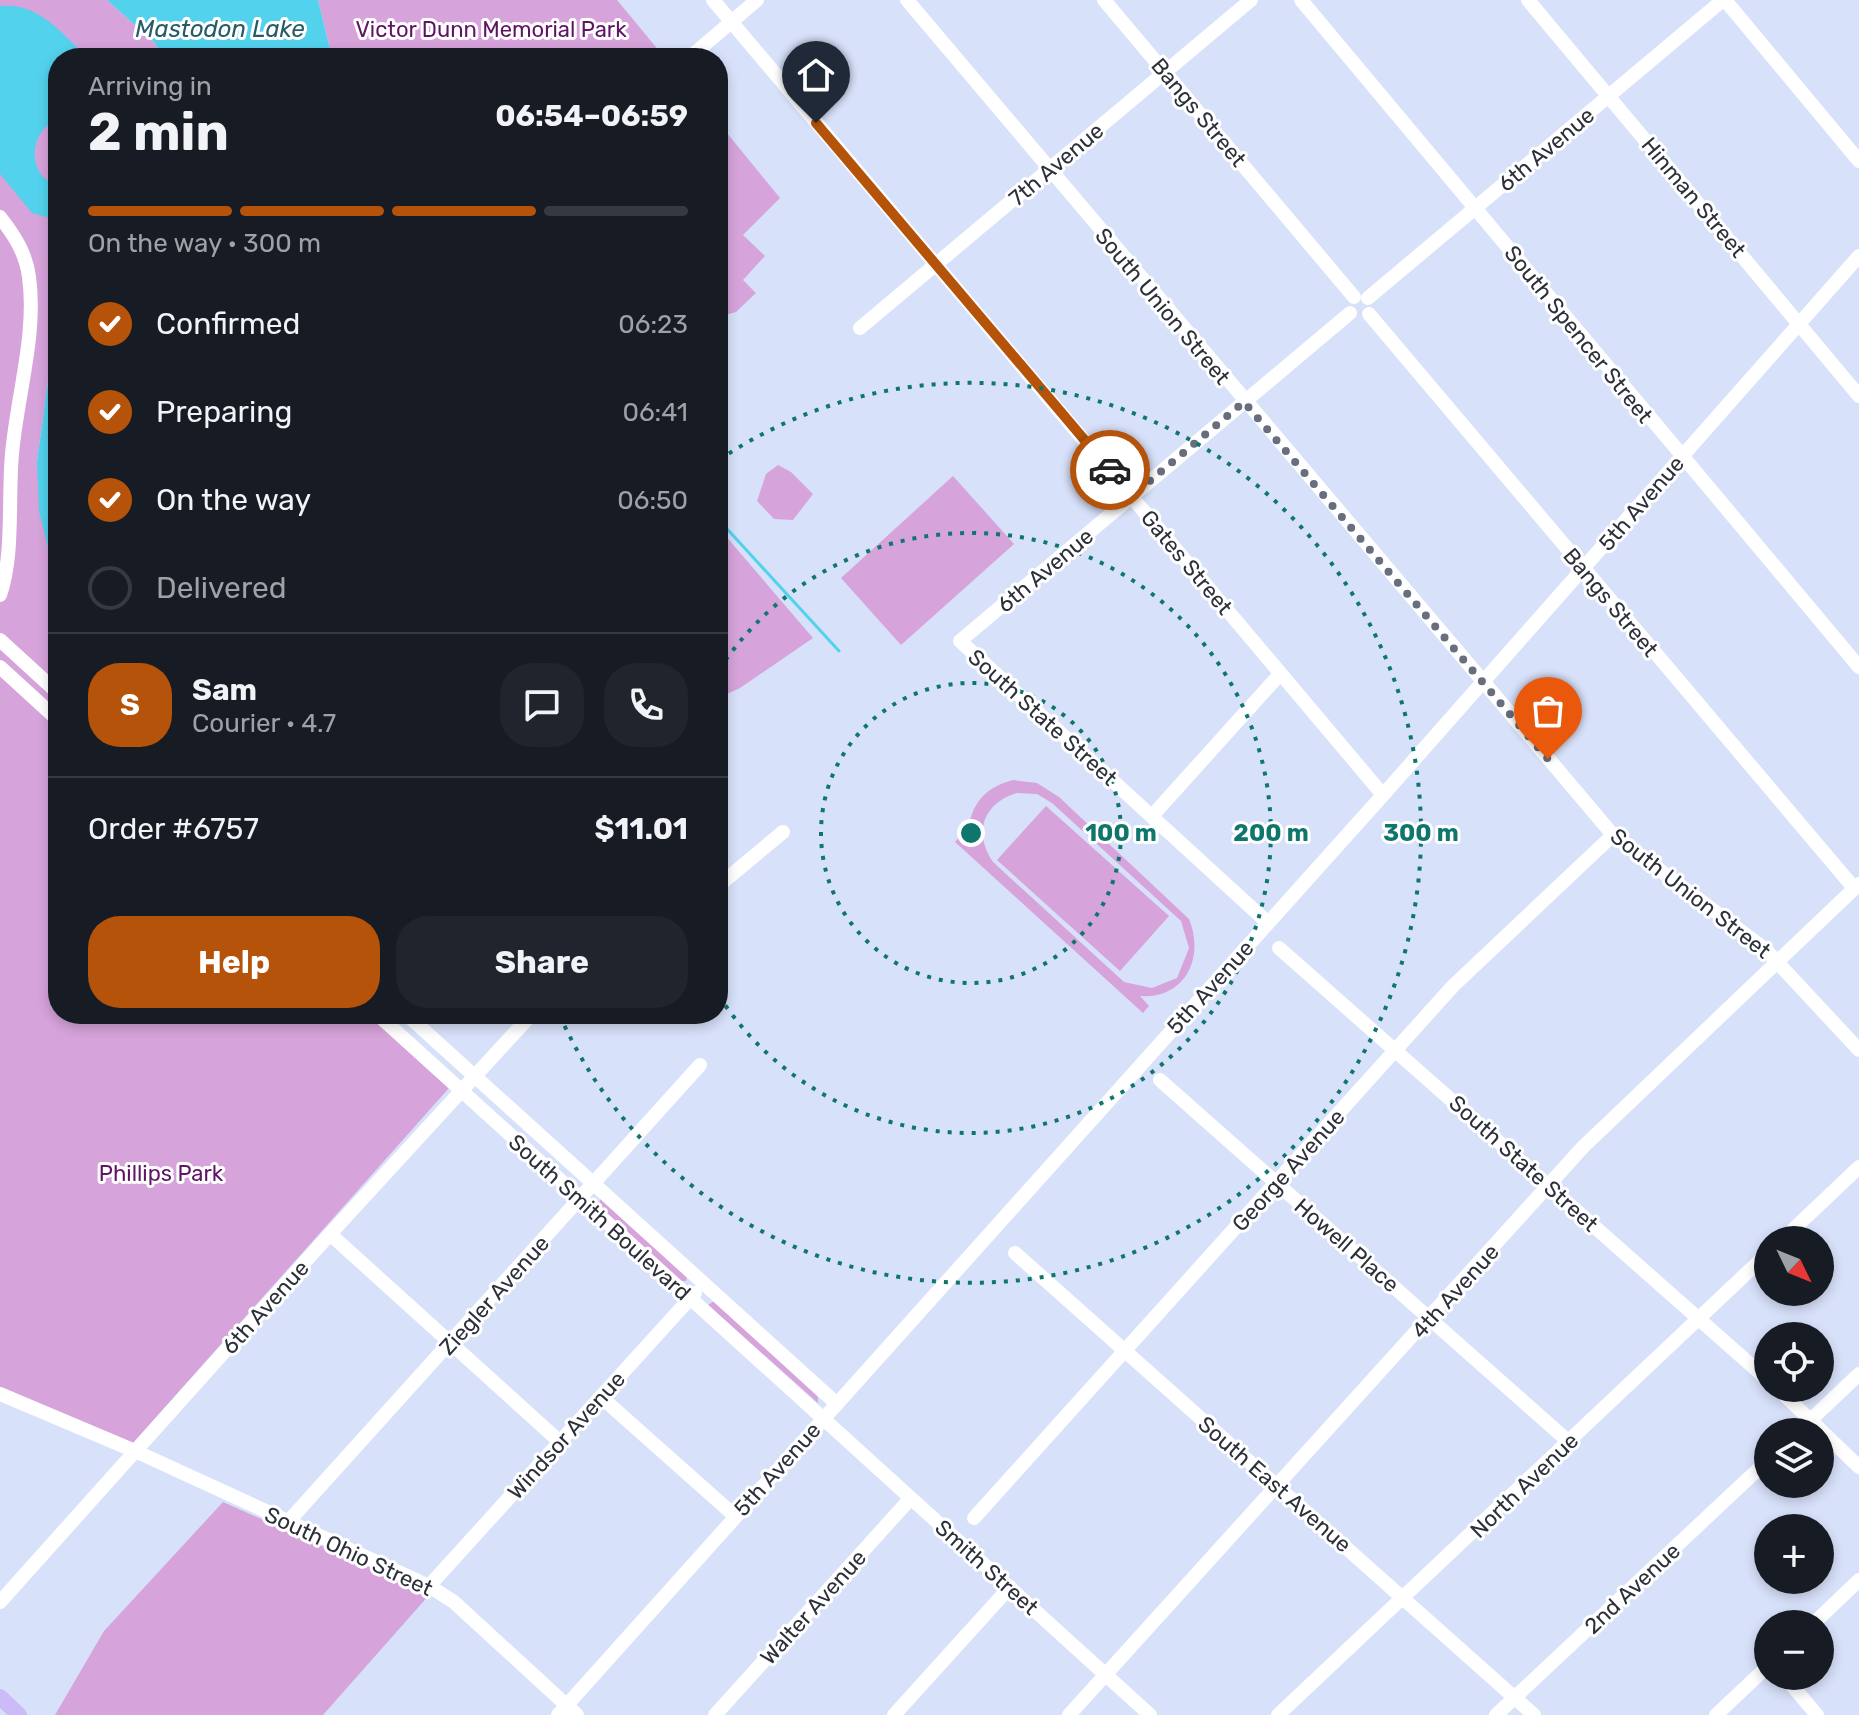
<!DOCTYPE html>
<html lang="en">
<head>
<meta charset="utf-8">
<style>
  :root { --surface:#171b24; --page:#20242c; --text:#f1f3f6; --muted:#9ea1a6; --line:#363941; --accent:#b45309 }
  body { margin:0; font-family:Rubik,sans-serif; background:var(--page); color:var(--text); height:100vh; display:flex; flex-direction:column; font-size:30px; white-space:nowrap }
  * { box-sizing:border-box; margin:0 }
  p { font-size:26px; color:var(--muted) }
  .icon { flex:none; width:44px; height:44px; fill:none; stroke:currentColor; stroke-width:2; stroke-linecap:round; stroke-linejoin:round }
  .map { position:relative; flex:1; overflow:hidden }
  .sheet { position:absolute; left:48px; top:48px; width:680px; height:976px; display:flex; flex-direction:column; background:var(--surface); border-radius:32px; box-shadow:0 4px 12px #0003 }
  .sheet>* { flex:none }
  .needle { width:52px; rotate:133deg }
  .controls { position:absolute; left:1754px; top:1226px; display:grid; gap:16px }
  .controls a { display:grid; place-items:center; width:80px; height:80px; border-radius:50%; background:var(--surface); box-shadow:0 4px 12px #0003; font-size:40px }
  .pin { position:absolute; display:grid; place-items:center; width:68px; height:68px; color:#fff; margin:-82px -34px; border-radius:50% 50% 50% 0; rotate:-45deg; box-shadow:0 0 8px #0007 }
  .pin .icon { rotate:45deg }
  .courier { position:absolute; display:grid; place-items:center; width:80px; height:80px; margin:-40px; border:6px solid #b45309; border-radius:50%; background:#fff; color:#222; box-shadow:0 2px 10px #0007 }
  .head em { font-style:normal; font-weight:700 }
  .head div { display:flex; flex-direction:column-reverse }
  .head { display:flex; align-items:center; justify-content:space-between; height:136px; padding:0 40px }
  h1 { font-size:52px; font-weight:700; line-height:60px }
  .bar { display:grid; grid-template-columns:repeat(4,1fr); gap:12px 8px; align-content:center; height:96px; padding:0 40px }
  .bar i { height:10px; border-radius:6px; background:var(--line) }
  .bar .on { background:var(--accent) }
  .bar p { grid-column:span 4 }
  .line { display:flex; align-items:center; gap:20px; padding:0 40px; border-top:2px solid var(--line) }
  .line div { flex:1 }
  .round { display:grid; place-items:center; flex:none; width:84px; height:84px; border-radius:32px; background:var(--page) }
  ol { padding:0 40px; list-style:none }
  li { display:flex; align-items:center; gap:24px; height:88px }
  li p { margin-inline-start:auto }
  li .icon { padding:8px; border-radius:50%; background:var(--accent); color:#fff; stroke-width:4 }
  li:last-child { color:var(--muted) }
  li i { width:44px; height:44px; border:4px solid var(--line); border-radius:50% }
  .cta { display:flex; gap:16px; margin-top:auto; padding:16px 40px }
  .cta a { flex:1; height:92px; border-radius:32px; background:var(--accent); color:#fff; font-size:32px; font-weight:700; line-height:92px; text-align:center }
  .cta a+a { background:var(--page); color:var(--text) }
  .map>svg:first-child { display:block }
  .green { fill:#d6a3da; fill-rule:evenodd }
  .water { fill:#53d2ed }
  .lines { fill:none; stroke-linecap:round; stroke-linejoin:round }
  .stream { stroke:#53d2ed; stroke-width:3 }
  .minor { stroke:#fff; stroke-width:14 }
  .major { stroke:#cdbaf8; stroke-width:16 }
  .done { stroke:#686e7d; stroke-width:8; stroke-dasharray:0 14.4 }
  .route { stroke:#b45309; stroke-width:10 }
  .ring { fill:none; stroke:#0f766e; stroke-width:4; stroke-dasharray:4 8 }
  .labels { text-anchor:middle; stroke-width:6; stroke-linejoin:round; paint-order:stroke }
  .park-label { font-size:22px; fill:#5f1466; stroke:#fff }
  .street-label { font-size:22px; fill:#2c3039; stroke:#fff }
  .water-label { font-size:24px; font-style:italic; fill:#275c67; stroke:#fff }
  .centre { fill:#0f766e; stroke:#fff; stroke-width:4 }
  .ring-label { font-size:24px; text-anchor:middle; font-weight:bold; fill:#0f766e; stroke:#fff; stroke-width:6; stroke-linejoin:round; paint-order:stroke }
</style>
</head>
<body>
<div class="map">
<svg width="1859" height="1715" viewBox="0 0 1859 1715">
  <rect width="100%" height="100%" fill="#d8e1fa"/>
  <g class="green">
    <polygon points="0,0 107,0 155,43 164,58 58,58 58,219 49,238 58,309 37,461 58,588 58,1014 372,1014 449,1088 133,1443 0,1391"/>
    <polygon points="318,0 617,0 665,58 332,58"/>
    <polygon points="718,122 780,198 743,235 765,256 743,280 756,293 736,312 718,317"/>
    <polygon points="778,465 791,472 813,494 793,520 774,519 757,501 766,474"/>
    <polygon points="953,476 1014,544 901,645 841,578"/>
    <polygon points="718,527 813,638 740,688 718,698"/>
    <path d="M1013 780 1037 783 1059 797 1189 919C1205 958 1185 999 1140 996L1149 1006 1143 1013 955 842 962 834 968 840C968 808 982 788 1013 780ZM1017 793 1037 794 1052 803 1181 921 1189 948 1177 978 1152 988 1124 982 993 862C973 833 983 803 1017 793Z"/>
    <polygon points="1046,806 1169,916 1120,971 997,860"/>
    <polygon points="601,1198 687,1277 686,1281 681,1281 598,1205"/>
    <polygon points="714,1301 818,1397 818,1403 708,1305"/>
    <polygon points="223,1502 430,1594 323,1715 55,1715 104,1631"/>
  </g>
  <g class="water">
    <polygon points="107,0 318,0 332,58 164,58 155,43"/>
    <path d="M0 6C39 2 61 33 88 58H58V119C37 128 28 152 40 173 44 180 53 182 58 190V302L49 238 54 225 47 217 32 213 0 174Z"/>
    <polygon points="58,309 58,588 39,511 37,461"/>
  </g>
  <g class="lines">
    <polyline class="stream" points="718,519 839,651"/>
    <g class="minor">
      <polyline points="713,0 1383,795"/>
      <polyline points="907,0 1613,835 1765,949 1859,1050"/>
      <polyline points="1104,0 1354,297"/>
      <polyline points="1301,0 1859,667"/>
      <polyline points="1528,0 1859,396"/>
      <polyline points="1725,0 1859,161"/>
      <polyline points="689,58 757,0"/>
      <path d="M0 217C14 235 26 253 29 277 37 334 17 396 12 454 8 496 14 556 0 595"/>
      <polyline points="1368,298 1723,0"/>
      <polyline points="1369,314 1854,888"/>
      <polyline points="860,328 1251,0"/>
      <polyline points="0,640 58,693"/>
      <polyline points="0,667 58,720"/>
      <polyline points="1152,816 1280,674"/>
      <polyline points="718,886 783,832"/>
      <polyline points="1267,922 960,641 1350,313"/>
      <polyline points="1279,948 1768,1380"/>
      <polyline points="377,1014 1150,1715"/>
      <polyline points="406,1014 837,1404"/>
      <polyline points="1160,1080 1569,1442"/>
      <polyline points="330,1234 560,1442"/>
      <polyline points="1782,1240 1859,1167"/>
      <polyline points="1015,1253 1534,1715"/>
      <polyline points="1777,1388 1859,1467"/>
      <polyline points="0,1394 135,1451 429,1586 454,1602 577,1715"/>
      <polyline points="601,1397 735,1516"/>
      <polyline points="1798,1432 1859,1374"/>
      <polyline points="974,1518 1453,986 1613,835"/>
      <polyline points="287,1523 700,1065"/>
      <polyline points="429,1586 695,1293"/>
      <polyline points="0,1602 330,1234 532,1014"/>
      <polyline points="1813,1624 1859,1580"/>
      <polyline points="1784,1676 1817,1715"/>
      <polyline points="558,1715 1383,795 1859,256"/>
      <polyline points="715,1715 910,1499"/>
      <polyline points="894,1715 1010,1587"/>
      <polyline points="1069,1715 1583,1147 1859,884"/>
      <polyline points="1278,1715 1768,1253"/>
      <polyline points="1496,1715 1768,1460"/>
      <polyline points="1716,1715 1768,1666"/>
    </g>
    <polyline class="major" points="0,1697 19,1715"/>
  </g>
  <g class="lines">
    <polyline class="done" points="1110,470 1132,496 1244,402 1548,759"/>
    <polyline class="route" points="816,123 1110,470"/>
  </g>
  <g class="ring">
    <circle cx="971" cy="833" r="150"/>
    <path d="M719 670A300 300 0 1 1 719 996"/>
    <path d="M719 460A450 450 0 1 1 560 1016"/>
  </g>
  <g class="labels">
    <g class="park-label">
      <text x="491" y="37">Victor Dunn Memorial Park</text>
      <text x="161" y="1181">Phillips Park</text>
    </g>
    <g class="street-label">
      <text transform="translate(1199 112) rotate(50)" y="8">Bangs Street</text>
      <text transform="translate(1546 149) rotate(-40)" y="8">6th Avenue</text>
      <text transform="translate(1056 164) rotate(-40)" y="8">7th Avenue</text>
      <text transform="translate(1694 197) rotate(50)" y="8">Hinman Street</text>
      <text transform="translate(1163 306) rotate(50)" y="8">South Union Street</text>
      <text transform="translate(1579 334) rotate(51)" y="8">South Spencer Street</text>
      <text transform="translate(1641 503) rotate(-49)" y="8">5th Avenue</text>
      <text transform="translate(1187 562) rotate(50)" y="8">Gates Street</text>
      <text transform="translate(1045 570) rotate(-40)" y="8">6th Avenue</text>
      <text transform="translate(1611 602) rotate(50)" y="8">Bangs Street</text>
      <text transform="translate(1043 717) rotate(42)" y="8">South State Street</text>
      <text transform="translate(1691 893) rotate(38)" y="8">South Union Street</text>
      <text transform="translate(1210 987) rotate(-48)" y="8">5th Avenue</text>
      <text transform="translate(1524 1163) rotate(42)" y="8">South State Street</text>
      <text transform="translate(1288 1170) rotate(-48)" y="8">George Avenue</text>
      <text transform="translate(600 1217) rotate(42)" y="8">South Smith Boulevard</text>
      <text transform="translate(1347 1245) rotate(41)" y="8">Howell Place</text>
      <text transform="translate(1455 1291) rotate(-48)" y="8">4th Avenue</text>
      <text transform="translate(494 1295) rotate(-48)" y="8">Ziegler Avenue</text>
      <text transform="translate(265 1307) rotate(-48)" y="8">6th Avenue</text>
      <text transform="translate(566 1435) rotate(-48)" y="8">Windsor Avenue</text>
      <text transform="translate(777 1469) rotate(-48)" y="8">5th Avenue</text>
      <text transform="translate(1275 1484) rotate(41)" y="8">South East Avenue</text>
      <text transform="translate(1524 1485) rotate(-44)" y="8">North Avenue</text>
      <text transform="translate(349 1551) rotate(25)" y="8">South Ohio Street</text>
      <text transform="translate(987 1567) rotate(42)" y="8">Smith Street</text>
      <text transform="translate(1632 1588) rotate(-43)" y="8">2nd Avenue</text>
      <text transform="translate(813 1607) rotate(-48)" y="8">Walter Avenue</text>
    </g>
    <g class="water-label">
      <text x="220" y="37">Mastodon Lake</text>
    </g>
  </g>
  <circle cx="971" cy="833" r="12" class="centre"/>
  <g class="ring-label">
    <text x="1121" y="841">100 m</text>
    <text x="1271" y="841">200 m</text>
    <text x="1421" y="841">300 m</text>
  </g>
</svg>
<div class="controls">
<a><svg class="needle" viewBox="-14 -14 28 28"><path d="M0-13l5 13h-10z" fill="#e53935"/><path d="M0 13l5-13h-10z" fill="#9ea1a6"/></svg></a>
<a><svg class="icon" aria-label="locate" viewBox="0 0 24 24"><circle cx="12" cy="12" r="6"/><path d="M12 2v4M12 18v4M2 12h4M18 12h4"/></svg></a>
<a><svg class="icon" aria-label="layers" viewBox="0 0 24 24"><path d="M12 4l9 5-9 5-9-5zM3 14l9 5 9-5"/></svg></a>
<a>+</a>
<a>−</a>
</div>
<div class="pin" style="left:1548px;top:759px;background:#ea580c"><svg class="icon" aria-label="bag" viewBox="0 0 24 24"><path d="M5 8h14l-1 12H6zM9 8a3 3 0 0 1 6 0"/></svg></div>
<div class="pin" style="left:816px;top:123px;background:#1f2937"><svg class="icon" aria-label="home" viewBox="0 0 24 24"><path d="M3 11l9-7 9 7M6 9v11h12V9"/></svg></div>
<div class="courier" style="left:1110px;top:470px"><svg class="icon" aria-label="car" viewBox="0 0 24 24"><path d="M5 17H2v-5l4-1 3-4h7l3 4 3 1v5h-3M9 17h6M6 11h13"/><circle cx="7" cy="17" r="2"/><circle cx="17" cy="17" r="2"/></svg></div>
<section class="sheet">
<div class="head"><div><h1>2 min</h1><p>Arriving in</p></div><em>06:54–06:59</em></div>
<div class="bar"><i class="on"></i><i class="on"></i><i class="on"></i><i></i><p>On the way · 300 m</p></div>
<ol>
<li><svg class="icon" aria-label="check" viewBox="0 0 24 24"><path d="M5 12l5 5 9-10"/></svg>Confirmed<p>06:23</p></li>
<li><svg class="icon" aria-label="check" viewBox="0 0 24 24"><path d="M5 12l5 5 9-10"/></svg>Preparing<p>06:41</p></li>
<li><svg class="icon" aria-label="check" viewBox="0 0 24 24"><path d="M5 12l5 5 9-10"/></svg>On the way<p>06:50</p></li>
<li><i></i>Delivered</li>
</ol>
<div class="line" style="height:144px"><b class="round" style="background:var(--accent);color:#fff">S</b><div><b>Sam</b><p>Courier · 4.7</p></div><a class="round"><svg class="icon" aria-label="chat" viewBox="0 0 24 24"><path d="M4 5h16v11H9l-5 4z"/></svg></a><a class="round"><svg class="icon" aria-label="phone" viewBox="0 0 24 24"><path d="M5 4h4l2 5-3 2q2 4 5 5l2-3 5 2v4C11 20 4 13 5 4z"/></svg></a></div>
<div class="line" style="height:104px"><div>Order #6757</div><b>$11.01</b></div>
<div class="cta"><a>Help</a><a>Share</a></div>
</section>
</div>
</body>
</html>
